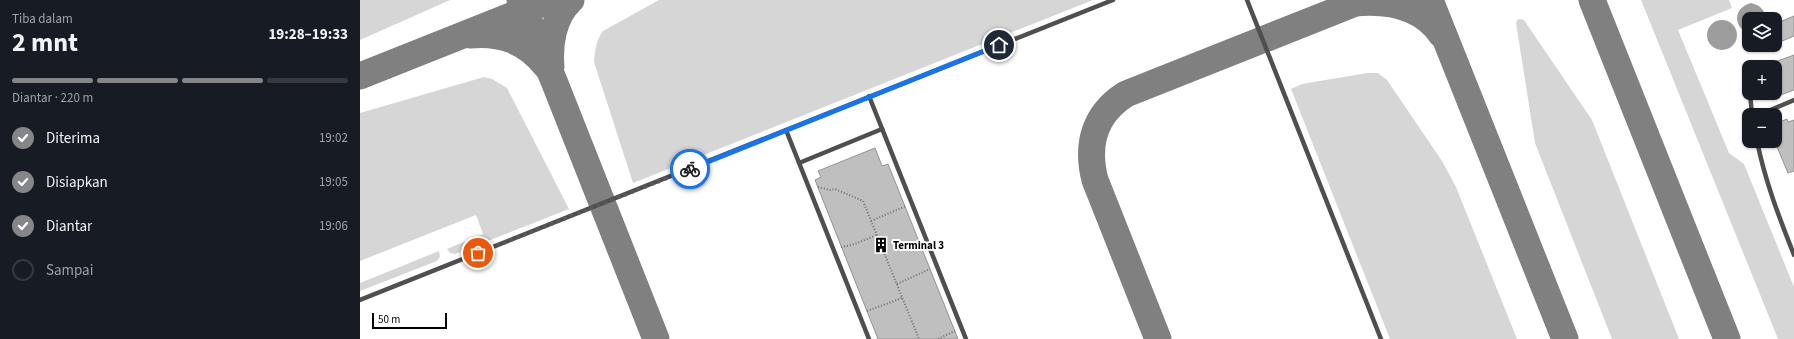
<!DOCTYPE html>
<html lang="id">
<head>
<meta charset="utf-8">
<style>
  :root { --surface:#171b24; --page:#20242c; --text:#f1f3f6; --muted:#9ea1a6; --line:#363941; --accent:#858687 }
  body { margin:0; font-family:"Source Sans 3",sans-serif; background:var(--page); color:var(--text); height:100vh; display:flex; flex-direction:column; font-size:15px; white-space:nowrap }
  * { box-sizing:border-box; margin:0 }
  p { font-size:13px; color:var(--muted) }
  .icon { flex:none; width:22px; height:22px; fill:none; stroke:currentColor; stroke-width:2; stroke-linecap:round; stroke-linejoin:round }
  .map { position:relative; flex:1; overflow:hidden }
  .drawer { display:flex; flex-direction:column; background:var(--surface); width:360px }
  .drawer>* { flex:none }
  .controls { position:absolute; left:1382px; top:12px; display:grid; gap:8px }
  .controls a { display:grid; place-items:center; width:40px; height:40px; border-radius:8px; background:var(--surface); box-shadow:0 1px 3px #0004; font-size:20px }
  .scale { position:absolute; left:12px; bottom:10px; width:75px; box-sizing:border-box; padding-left:4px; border:2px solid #000; border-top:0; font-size:11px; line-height:14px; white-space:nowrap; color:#000; -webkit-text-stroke:3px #fff; paint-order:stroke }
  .pin { position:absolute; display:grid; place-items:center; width:34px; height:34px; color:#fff; margin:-17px; border:2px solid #fff; border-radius:50%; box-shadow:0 1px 4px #0007 }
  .courier { position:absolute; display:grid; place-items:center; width:40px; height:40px; margin:-20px; border:3px solid #1a73e8; border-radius:50%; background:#fff; color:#222; box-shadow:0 1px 5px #0007 }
  .head em { font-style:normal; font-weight:700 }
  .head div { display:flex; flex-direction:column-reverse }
  .head { display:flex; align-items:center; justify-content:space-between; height:68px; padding:0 12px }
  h1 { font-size:26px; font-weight:700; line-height:30px }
  .bar { display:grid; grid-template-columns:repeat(4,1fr); gap:6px 4px; align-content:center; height:48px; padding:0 12px }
  .bar i { height:5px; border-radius:3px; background:var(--line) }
  .bar .current { background:var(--accent) }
  .bar p { grid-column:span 4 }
  ol { padding:0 12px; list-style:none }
  li { display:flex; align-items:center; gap:12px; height:44px }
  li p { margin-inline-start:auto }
  li .icon { padding:4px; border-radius:50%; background:var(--accent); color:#fff; stroke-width:4 }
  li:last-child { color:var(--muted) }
  li i { width:22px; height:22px; border:2px solid var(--line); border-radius:50% }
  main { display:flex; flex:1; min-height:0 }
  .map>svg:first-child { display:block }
  .green { fill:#d6d6d6 }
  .water { fill:#9d9d9d }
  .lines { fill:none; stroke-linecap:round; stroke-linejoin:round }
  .taxiway { stroke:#808080; stroke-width:27 }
  .building { fill:#bfbfbf; stroke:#939393 }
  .path { stroke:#717171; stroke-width:2; stroke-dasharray:1 2; stroke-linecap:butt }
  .lane { stroke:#4f4f4f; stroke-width:4.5 }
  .done { stroke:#595959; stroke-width:4; stroke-dasharray:0 7.2 }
  .route { stroke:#1a73e8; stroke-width:5 }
  .labels { text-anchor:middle; stroke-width:4; stroke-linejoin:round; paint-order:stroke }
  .poi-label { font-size:11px; font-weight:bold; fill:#000; stroke:#fff; text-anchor:start }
</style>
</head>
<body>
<main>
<section class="drawer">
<div class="head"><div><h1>2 mnt</h1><p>Tiba dalam</p></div><em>19:28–19:33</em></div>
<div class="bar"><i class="current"></i><i class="current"></i><i class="current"></i><i></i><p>Diantar · 220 m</p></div>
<ol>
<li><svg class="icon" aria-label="check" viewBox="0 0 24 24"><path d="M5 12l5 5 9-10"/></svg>Diterima<p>19:02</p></li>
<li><svg class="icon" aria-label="check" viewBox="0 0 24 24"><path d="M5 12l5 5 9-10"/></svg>Disiapkan<p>19:05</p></li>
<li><svg class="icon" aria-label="check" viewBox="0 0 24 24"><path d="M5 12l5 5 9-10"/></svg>Diantar<p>19:06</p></li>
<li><i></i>Sampai</li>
</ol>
</section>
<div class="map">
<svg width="1434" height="339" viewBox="0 0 1434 339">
  <rect width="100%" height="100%" fill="#fff"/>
  <g class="green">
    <polygon points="0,0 90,0 0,40"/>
    <path d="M299 0H733L273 183 234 62C235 50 236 40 243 31Z"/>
    <polygon points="1281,0 1369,0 1372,8 1318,30 1369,153 1384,164 1434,287 1434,339 1418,339"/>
    <polygon points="1160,19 1164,20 1232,120 1319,339 1252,339 1175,143 1156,23 1157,20"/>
    <polygon points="1007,73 1018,73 1027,80 1082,161 1096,187 1157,339 1030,339 931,89 942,84"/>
    <polygon points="124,77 132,79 147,88 209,209 95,254 90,253 87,249 123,234 116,215 0,261 0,113"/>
    <polygon points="79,251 80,257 77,261 0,291 0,283"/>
  </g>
  <g class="water">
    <path d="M1391 3C1400 5 1405 10 1406 19H1389L1388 33C1372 26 1374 7 1391 3Z"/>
    <circle cx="1362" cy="35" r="15"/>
  </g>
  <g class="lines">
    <g class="taxiway">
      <polyline points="160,0 194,81 296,339"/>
      <polyline points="1070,0 1205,339"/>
      <polyline points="1232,0 1367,339"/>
      <path d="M994 3C1027 0 1061 5 1081 34"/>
      <path d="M110 35C141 32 166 41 186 66"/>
      <path d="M191 67C189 44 193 17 211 0"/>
      <polyline points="0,76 191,0"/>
      <path d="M798 339 735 180C726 145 734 114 766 94L1003 0"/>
    </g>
  </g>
  <g class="building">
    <polygon points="1434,16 1434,36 1420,42 1415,31 1415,24"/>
    <polygon points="1434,55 1434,90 1415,97 1415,62"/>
    <polygon points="1427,119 1428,122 1434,120 1434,171 1428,173 1415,142 1415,124"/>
    <polygon points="515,148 522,166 528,164 598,339 518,339 455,180 461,177 458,171"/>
  </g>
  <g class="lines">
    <g class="path">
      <polyline points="458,187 470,190 475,189 503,201 559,339"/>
      <polyline points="511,221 546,206"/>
      <polyline points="481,247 492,245 517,235"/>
      <polyline points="537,284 570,269"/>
      <polyline points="507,311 542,298"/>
      <polyline points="578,339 595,331"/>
    </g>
    <g class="lane">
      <polyline points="887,0 1021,339"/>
      <polyline points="1388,82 1389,87"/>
      <polyline points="1390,93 1392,115"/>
      <polyline points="509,96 606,339"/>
      <polyline points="1399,115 1434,100"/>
      <polyline points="426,130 753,0"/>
      <path d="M1397 141C1405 181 1419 217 1434 255"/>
      <polyline points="439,163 522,129"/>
      <polyline points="0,300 426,130 509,339"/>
    </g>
  </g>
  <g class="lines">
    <polyline class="done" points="118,253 330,169"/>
    <polyline class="route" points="330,169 639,45"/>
  </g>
  <defs>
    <symbol id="building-bare" viewBox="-9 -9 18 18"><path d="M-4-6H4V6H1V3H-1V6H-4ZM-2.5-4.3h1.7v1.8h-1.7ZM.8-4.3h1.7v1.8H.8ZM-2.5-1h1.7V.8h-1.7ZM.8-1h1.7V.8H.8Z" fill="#000" stroke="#fff" stroke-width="2.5" paint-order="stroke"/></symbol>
  </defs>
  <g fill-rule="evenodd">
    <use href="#building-bare" x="510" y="234" width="22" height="22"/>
  </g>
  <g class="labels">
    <g class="poi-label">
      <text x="533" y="249">Terminal 3</text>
    </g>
  </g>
</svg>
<div class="controls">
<a><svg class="icon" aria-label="layers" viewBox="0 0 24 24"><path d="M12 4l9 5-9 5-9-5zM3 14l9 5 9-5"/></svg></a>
<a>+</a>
<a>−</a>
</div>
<div class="scale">50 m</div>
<div class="pin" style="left:118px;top:253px;background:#ea580c"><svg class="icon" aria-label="bag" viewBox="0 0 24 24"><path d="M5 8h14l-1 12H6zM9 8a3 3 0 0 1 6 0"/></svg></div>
<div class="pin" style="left:639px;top:45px;background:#1f2937"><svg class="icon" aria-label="home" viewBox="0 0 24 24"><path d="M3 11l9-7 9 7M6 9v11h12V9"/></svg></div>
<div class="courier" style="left:330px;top:169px"><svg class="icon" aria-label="bike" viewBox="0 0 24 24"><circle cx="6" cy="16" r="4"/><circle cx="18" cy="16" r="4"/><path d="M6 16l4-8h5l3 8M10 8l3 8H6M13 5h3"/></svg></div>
</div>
</main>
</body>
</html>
